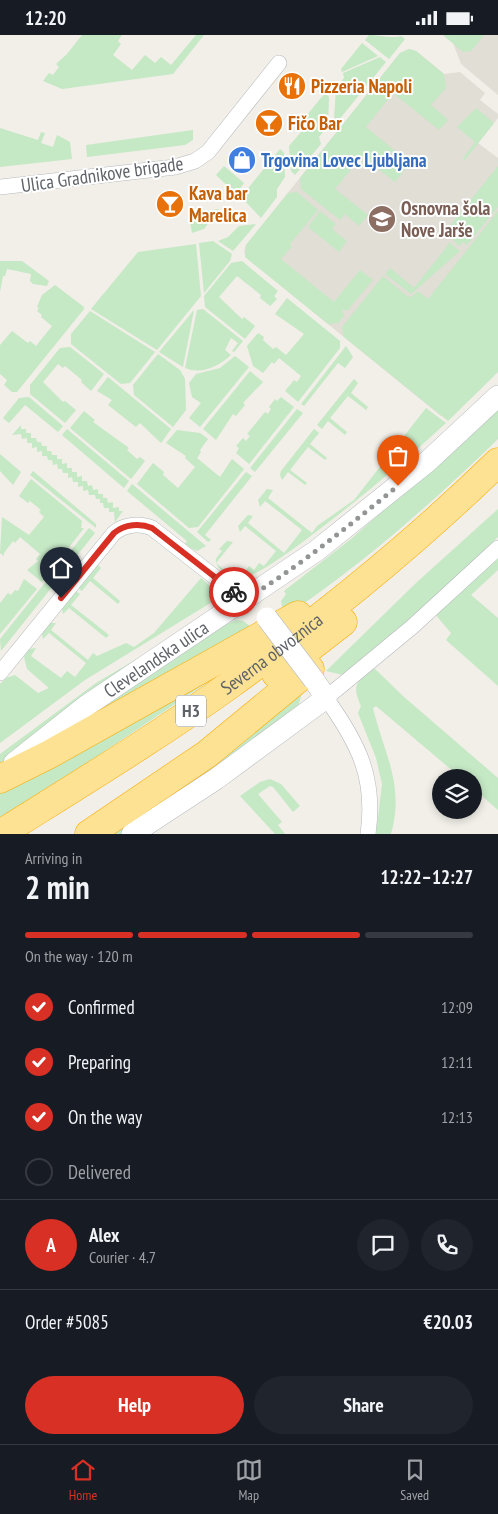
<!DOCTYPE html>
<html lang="en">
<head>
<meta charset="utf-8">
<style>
  :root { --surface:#171b24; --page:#20242c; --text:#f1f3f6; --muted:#9ea1a6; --line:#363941; --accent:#d93025 }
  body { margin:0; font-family:"PT Sans Narrow",sans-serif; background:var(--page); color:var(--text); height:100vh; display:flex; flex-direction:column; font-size:19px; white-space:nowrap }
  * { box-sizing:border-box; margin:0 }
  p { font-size:16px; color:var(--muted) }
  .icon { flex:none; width:28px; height:28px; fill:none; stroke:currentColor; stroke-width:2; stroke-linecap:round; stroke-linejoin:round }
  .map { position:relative; height:799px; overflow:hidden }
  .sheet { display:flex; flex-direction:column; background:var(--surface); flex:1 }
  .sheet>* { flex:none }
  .fabs { position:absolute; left:432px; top:734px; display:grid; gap:10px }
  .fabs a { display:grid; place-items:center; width:50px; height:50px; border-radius:50%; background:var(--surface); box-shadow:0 2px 8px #0003; font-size:25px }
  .pin { position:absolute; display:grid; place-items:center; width:42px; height:42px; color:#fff; margin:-51px -21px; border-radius:50% 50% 50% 0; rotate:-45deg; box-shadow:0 0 5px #0007 }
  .pin .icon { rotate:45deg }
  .courier { position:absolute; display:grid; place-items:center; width:50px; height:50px; margin:-25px; border:4px solid #d93025; border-radius:50%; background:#fff; color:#222; box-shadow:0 1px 6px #0007 }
  .overview em { font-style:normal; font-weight:800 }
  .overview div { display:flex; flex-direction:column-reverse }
  .overview { display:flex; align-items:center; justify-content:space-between; height:85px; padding:0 25px }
  h1 { font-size:32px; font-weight:800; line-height:38px }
  .bar { display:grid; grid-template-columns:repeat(4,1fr); gap:8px 5px; align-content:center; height:60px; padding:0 25px }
  .bar i { height:6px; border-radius:4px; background:var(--line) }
  .bar .active { background:var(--accent) }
  .bar p { grid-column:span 4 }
  .line { display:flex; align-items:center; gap:12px; padding:0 25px; border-top:1px solid var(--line) }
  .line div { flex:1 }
  .round { display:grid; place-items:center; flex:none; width:52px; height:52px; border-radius:26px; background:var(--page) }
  ol { padding:0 25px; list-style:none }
  li { display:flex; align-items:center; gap:15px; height:55px }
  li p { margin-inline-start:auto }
  li .icon { padding:5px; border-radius:50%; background:var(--accent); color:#fff; stroke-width:4 }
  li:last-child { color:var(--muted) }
  li i { width:28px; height:28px; border:2px solid var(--line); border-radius:50% }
  .primary-button { display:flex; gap:10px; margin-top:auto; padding:10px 25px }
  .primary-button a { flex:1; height:58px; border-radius:30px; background:var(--accent); color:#fff; font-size:20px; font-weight:800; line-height:58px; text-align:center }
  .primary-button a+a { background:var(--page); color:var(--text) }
  .status { display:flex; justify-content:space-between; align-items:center; height:35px; padding:0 25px; background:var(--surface); direction:ltr }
  .status svg { height:14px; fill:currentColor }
  .tab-bar { display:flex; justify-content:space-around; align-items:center; height:70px; border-top:1px solid var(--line); background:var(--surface); font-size:14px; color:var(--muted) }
  .tab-bar a { display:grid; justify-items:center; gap:2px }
  .tab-bar .active { color:var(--accent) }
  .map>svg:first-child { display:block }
  .education { fill:#e1ded6 }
  .green { fill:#c5e8c5 }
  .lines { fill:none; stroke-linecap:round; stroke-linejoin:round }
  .street-casing { stroke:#b5b8bc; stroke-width:16 }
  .secondary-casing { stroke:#b6babf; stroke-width:22 }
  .highway-casing { stroke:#f9ab00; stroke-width:29 }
  .street { stroke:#fff; stroke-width:15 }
  .secondary { stroke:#fff; stroke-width:21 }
  .highway { stroke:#fde293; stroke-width:28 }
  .secondary-bridge-casing { stroke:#b6babf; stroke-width:22; stroke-linecap:butt }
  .secondary-bridge { stroke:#fff; stroke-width:21 }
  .done { stroke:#929495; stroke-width:5; stroke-dasharray:0 9 }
  .route { stroke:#d93025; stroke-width:6 }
  .labels { text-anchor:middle; stroke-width:4; stroke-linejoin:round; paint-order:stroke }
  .shield { fill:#fff; stroke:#8f9295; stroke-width:1 }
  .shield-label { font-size:18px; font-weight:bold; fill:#5f6368 }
  .food-label { font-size:19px; font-weight:bold; fill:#c56008; stroke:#fff; text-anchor:start }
  .shop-label { font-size:19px; font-weight:bold; fill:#366cbe; stroke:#fff; text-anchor:start }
  .street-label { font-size:19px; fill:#5f6368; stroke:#fff }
  .education-label { font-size:19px; font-weight:bold; fill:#785e54; stroke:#fff; text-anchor:start }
</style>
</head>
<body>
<div class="status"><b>12:20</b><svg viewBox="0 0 49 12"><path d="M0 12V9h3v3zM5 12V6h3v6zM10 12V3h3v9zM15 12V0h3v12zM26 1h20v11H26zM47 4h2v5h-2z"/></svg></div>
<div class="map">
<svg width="498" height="799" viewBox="0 0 498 799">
  <rect width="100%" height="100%" fill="#f1efe8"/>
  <g class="education">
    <polygon points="443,0 498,0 498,60 461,29 453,8"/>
    <polygon points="409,14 416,16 444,39 460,37 485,58 480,65 498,79 498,83 478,108 498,123 498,323 441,381 249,225 244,217 246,210 400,18"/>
  </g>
  <g class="green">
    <polygon points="82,0 122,0 118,6 121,9 113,20 132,35 145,20 155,28 161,22 171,30 196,0 204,0 173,39 62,54 43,46 49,38 53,40 59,32 56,29 67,19"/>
    <path d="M369 0C378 0 394 4 401 1L405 4 389 24 365 5Z"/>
    <polygon points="443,0 484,0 471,16 463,17"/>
    <polygon points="362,8 378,21 342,37 341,34"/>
    <polygon points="409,14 416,16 444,39 446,53 431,70 448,85 439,95 393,58 366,92 410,128 395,147 362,121 335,154 368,180 359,191 345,179 340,185 301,154 300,143 400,18"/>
    <polygon points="380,22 386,27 338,86 334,83 336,54 344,43 343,38"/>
    <polygon points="325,58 329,62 328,91 319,102 321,109 295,140 291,136 289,111 302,96 298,91"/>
    <polygon points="476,73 494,88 465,125 463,123 475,107 457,92"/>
    <polygon points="0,93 38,105 41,97 45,98 41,108 53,112 57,100 70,107 72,124 0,132"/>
    <polygon points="193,95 193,105 185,110 87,122 86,110"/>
    <polygon points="280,114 284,118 285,142 277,154 277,162 261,183 241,162"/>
    <polygon points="224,131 244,148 236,159 216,140"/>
    <polygon points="498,131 498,172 467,210 463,207 459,211 445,197"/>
    <polygon points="297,157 318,175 290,209 292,211 281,224 334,267 360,235 373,245 347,276 342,274 344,281 338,288 328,289 245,222 246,210 288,158"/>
    <polygon points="219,174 204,194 192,198 190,186 195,184 198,177"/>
    <polygon points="320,176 336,189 332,194 347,206 339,217 308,192"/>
    <polygon points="498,176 498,337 448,386 344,302 342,292 383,241 407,261 411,262 418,256 428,264"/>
    <polygon points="256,189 233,216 218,206 228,202 239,191"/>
    <polygon points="213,206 232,219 230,226 204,258 199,208"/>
    <polygon points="449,207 460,216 411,259 385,239 390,233 414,253 449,209"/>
    <polygon points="196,209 201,261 157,315 91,274 138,217"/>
    <polygon points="0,226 22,226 49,246 47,251 33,249 30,246 31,239 7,234 5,241 3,241 0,257"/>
    <polygon points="242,226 278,256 274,261 277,264 270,271 260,263 261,260 237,241 219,262 242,284 244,282 255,291 245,304 205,272 204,261 231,228"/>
    <polygon points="55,250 84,272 84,274 17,357 12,357 4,350 7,345 0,339 0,310 12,296 28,308 30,306 36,311 52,291 41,282 42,280 37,276 39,273 37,272 42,260"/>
    <polygon points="287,263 340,306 340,313 298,367 285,356 294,345 297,347 301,341 279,323 274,329 272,327 263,338 253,331 247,311 258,298 264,302 263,305 273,314 276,312 286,320 304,299 275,279"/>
    <path d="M203 274 243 306 234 317 232 316 238 308 231 303 225 315 231 320C219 331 202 340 185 333L197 275Z"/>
    <polygon points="194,275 183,332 159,317"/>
    <polygon points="90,276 155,317 130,348 121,349 71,309 71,299"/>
    <polygon points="346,311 353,322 345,333 338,328 304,371 301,369"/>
    <polygon points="70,312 104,339 91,356 81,347 82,345 65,331 63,333 58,329 43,347 63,367 65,366 76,375 65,388 30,359 30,350 60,313"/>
    <polygon points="158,319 180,335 185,344 186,375 173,392 134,360 133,350"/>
    <polygon points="235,321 249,332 200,392 189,383 201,368 192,362 189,348 196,339 220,333"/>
    <polygon points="250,336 263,347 243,368 245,370 236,381 233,379 216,405 203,394"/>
    <polygon points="108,342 171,394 161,408 140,388 136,392 108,370 112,365 97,356"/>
    <polygon points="354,344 358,348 351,358 368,372 366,375 348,361 330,383 347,397 345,400 328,386 322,394 317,390"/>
    <polygon points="29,362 63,391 58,397 25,370 9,388 3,383 19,363"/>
    <polygon points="281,362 294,372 249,429 236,418 239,413 236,411 243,403 246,406 250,401 247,399 265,377 268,379 271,374 269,372 275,364 277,366"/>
    <path d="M426 373 446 388C407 424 367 458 325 490 299 510 272 531 242 545 235 546 217 535 216 527 215 523 219 520 222 516L219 514 227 506 233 507 216 528 238 546 249 531 254 535 259 528 264 531 276 516 245 491 240 497 238 491 248 480 253 481 248 488 284 518 302 495 265 466 260 472 258 465 267 454 273 455 268 463 312 498 317 491 354 465Z"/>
    <polygon points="297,374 303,378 255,437 250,433"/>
    <path d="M498 374V404C431 469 362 530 284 582L281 566 286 559 284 556 351 504Z"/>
    <polygon points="84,376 95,385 93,387 129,413 127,415 137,424 140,422 145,426 131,444 70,393"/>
    <polygon points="21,390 21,394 26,394 26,398 31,398 31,403 36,403 37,407 41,407 42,411 47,411 47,416 51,416 52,420 57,420 57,424 62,424 62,429 67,428 67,433 72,433 72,437 77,437 77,442 82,441 82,446 87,446 88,451 92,450 93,455 98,454 98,459 103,459 103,463 107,463 108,468 113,467 113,473 119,472 119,476 123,476 115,487 114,477 109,477 109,473 104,473 103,468 100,468 100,464 96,464 95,460 89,460 88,455 83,456 83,451 78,452 78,447 73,447 72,442 68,443 68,438 63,438 62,434 58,434 57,429 53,430 52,425 48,425 47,421 42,421 42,416 37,417 37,412 32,413 32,408 27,408 27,403 22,404 21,399 12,400"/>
    <polygon points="67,394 129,446 124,453 62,400"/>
    <polygon points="314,394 319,398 310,409 327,423 325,425 308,412 290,435 307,448 305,450 288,437 282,445 280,440 281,436"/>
    <polygon points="177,395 200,398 208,404 200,415 201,417 197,423 220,442 232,424 244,434 198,492 189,493 137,449 153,428 164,437 163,440 178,453 195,432 185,423 186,421 166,408"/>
    <polygon points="0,419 21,437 13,450 0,436"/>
    <polygon points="33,436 96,489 96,493 30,440"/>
    <polygon points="246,437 252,441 205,500 211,505 208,507 197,497"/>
    <polygon points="31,444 82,486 81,493 84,493 42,547 27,535 38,526 36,524 40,519 20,502 15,508 13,506 4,518 4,521 0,518 2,482 29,500 44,482 39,477 41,475 30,466 28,468 19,461"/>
    <polygon points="132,449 206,511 197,516 184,510 187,506 127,456"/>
    <path d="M498 474V502C448 550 398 597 343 640L326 636 416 548Z"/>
    <polygon points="89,493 95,498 1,616 0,604"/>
    <polygon points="498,519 498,535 471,560 498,583 498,651 446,605 451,598 435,579"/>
    <polygon points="97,529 101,533 93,543 120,566 118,569 90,546 82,556 78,553"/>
    <polygon points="201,543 217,557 217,562 212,567 85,645 0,708 0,649 6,643 15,640 38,658 49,653 27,634 24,622 29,614 36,613 31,621 61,643 67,636 75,642 86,628 49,598 43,604 42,599 49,588 56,588 51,595 88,625 93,618 97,621 126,608 134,612 154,598"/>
    <polygon points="24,544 37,554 0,599 0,568 8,558 11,560 15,555 18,556"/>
    <polygon points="75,556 80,559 71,570 109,600 106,603 69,573 63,579 62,574"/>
    <polygon points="204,584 11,721 0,728 0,719 96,648"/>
    <polygon points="236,585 243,586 250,591 51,711 121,657 223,591"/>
    <polygon points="236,628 96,722 0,782 0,755"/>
    <path d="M374 633 404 662 498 743V775L474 754V742H460L376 671 373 673C384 719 405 750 391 799H376L382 749 376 723 358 678 361 671C351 648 357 648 374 633Z"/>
    <polygon points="302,657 299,669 294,676 144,785 121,799 100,799"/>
    <polygon points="270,744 281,749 300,771 293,777 273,752 270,751 258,759 282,787 278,790 285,799 275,799 240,761 260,747"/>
  </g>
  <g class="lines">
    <defs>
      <g id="street">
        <polyline points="0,152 175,132 195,126 208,117 279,28"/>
        <path d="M0 638 114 498C125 489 140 488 152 493L244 565"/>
        <path d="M368 799C376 742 358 708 326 663L412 592 498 513"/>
      </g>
      <g id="secondary">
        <path id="s1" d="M14 728 86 671 316 516 427 427 498 361"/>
        <polyline points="132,799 216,744 326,663 314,645"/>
      </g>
      <g id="highway">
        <polyline points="276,639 343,587"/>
        <polyline points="0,744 50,719 298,580"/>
        <path id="s2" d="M0 799C78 750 157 702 231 649 325 581 415 508 498 427"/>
        <polyline points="89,799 207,719 310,634"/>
      </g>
    </defs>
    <use href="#street" class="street-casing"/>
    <use href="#secondary" class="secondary-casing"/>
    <use href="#highway" class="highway-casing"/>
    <use href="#street" class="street"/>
    <use href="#secondary" class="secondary"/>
    <use href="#highway" class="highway"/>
    <defs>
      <polyline id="secondary-bridge" points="267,583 314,645"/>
    </defs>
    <use href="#secondary-bridge" class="secondary-bridge-casing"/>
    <use href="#secondary-bridge" class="secondary-bridge"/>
  </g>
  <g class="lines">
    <path class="done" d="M234 557 244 565C299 532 348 491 398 451"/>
    <path class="route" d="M61 563 114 498C125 489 140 488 152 493L234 557"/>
  </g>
  <defs>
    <symbol id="restaurant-disc" viewBox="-11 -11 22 22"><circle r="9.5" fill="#e8710a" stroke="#fff"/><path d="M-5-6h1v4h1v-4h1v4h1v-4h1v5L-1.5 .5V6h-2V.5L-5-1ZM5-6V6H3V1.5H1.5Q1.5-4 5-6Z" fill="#fff"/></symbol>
    <symbol id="bar-disc" viewBox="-11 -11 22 22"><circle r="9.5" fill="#e8710a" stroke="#fff"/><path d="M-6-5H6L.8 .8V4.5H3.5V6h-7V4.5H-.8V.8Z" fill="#fff"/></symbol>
    <symbol id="shop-disc" viewBox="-11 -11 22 22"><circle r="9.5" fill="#3f7fe0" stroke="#fff"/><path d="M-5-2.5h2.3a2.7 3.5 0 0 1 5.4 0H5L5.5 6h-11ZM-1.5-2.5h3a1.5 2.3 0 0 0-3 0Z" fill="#fff"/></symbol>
    <symbol id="school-disc" viewBox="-11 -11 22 22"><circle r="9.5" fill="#8d6e63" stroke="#fff"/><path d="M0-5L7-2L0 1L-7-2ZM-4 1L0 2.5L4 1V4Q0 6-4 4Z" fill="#fff"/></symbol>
  </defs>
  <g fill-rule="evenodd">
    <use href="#restaurant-disc" x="276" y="35" width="32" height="32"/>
    <use href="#bar-disc" x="253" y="72" width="32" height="32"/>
    <use href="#shop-disc" x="226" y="109" width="32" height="32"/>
    <use href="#bar-disc" x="154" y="153" width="32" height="32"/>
    <use href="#school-disc" x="366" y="168" width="32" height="32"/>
  </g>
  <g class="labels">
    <rect class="shield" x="176" y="660.5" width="30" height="31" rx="4"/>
    <g class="shield-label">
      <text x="191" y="682">H3</text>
    </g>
    <g class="food-label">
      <text x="311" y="58">Pizzeria Napoli</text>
      <text x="288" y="95">Fičo Bar</text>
      <text x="189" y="165">Kava bar<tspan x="189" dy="22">Marelica</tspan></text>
    </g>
    <g class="shop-label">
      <text x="261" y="132">Trgovina Lovec Ljubljana</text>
    </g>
    <g class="street-label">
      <text transform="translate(102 139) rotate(-8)" y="7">Ulica Gradnikove brigade</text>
      <text dy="7" stroke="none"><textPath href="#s2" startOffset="326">Severna obvoznica</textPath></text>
      <text dy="7" stroke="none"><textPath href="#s1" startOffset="176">Clevelandska ulica</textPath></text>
    </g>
    <g class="education-label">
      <text x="401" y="180">Osnovna šola<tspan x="401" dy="22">Nove Jarše</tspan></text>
    </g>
  </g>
</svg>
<div class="fabs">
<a><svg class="icon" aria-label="layers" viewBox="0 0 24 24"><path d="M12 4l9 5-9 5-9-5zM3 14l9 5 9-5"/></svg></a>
</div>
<div class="pin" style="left:398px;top:451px;background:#ea580c"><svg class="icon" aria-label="bag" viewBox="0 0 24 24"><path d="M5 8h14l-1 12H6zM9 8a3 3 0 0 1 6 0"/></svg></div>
<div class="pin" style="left:61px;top:563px;background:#1f2937"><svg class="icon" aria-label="home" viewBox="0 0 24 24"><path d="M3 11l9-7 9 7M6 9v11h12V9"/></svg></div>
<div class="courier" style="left:234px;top:557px"><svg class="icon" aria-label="bike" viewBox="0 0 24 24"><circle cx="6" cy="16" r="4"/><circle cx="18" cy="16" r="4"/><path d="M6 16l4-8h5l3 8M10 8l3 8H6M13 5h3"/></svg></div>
</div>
<section class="sheet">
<div class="overview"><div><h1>2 min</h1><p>Arriving in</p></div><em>12:22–12:27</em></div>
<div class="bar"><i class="active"></i><i class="active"></i><i class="active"></i><i></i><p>On the way · 120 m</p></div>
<ol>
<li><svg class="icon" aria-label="check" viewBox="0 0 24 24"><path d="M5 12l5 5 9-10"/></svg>Confirmed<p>12:09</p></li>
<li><svg class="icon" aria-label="check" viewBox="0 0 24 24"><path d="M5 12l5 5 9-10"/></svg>Preparing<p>12:11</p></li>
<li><svg class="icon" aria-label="check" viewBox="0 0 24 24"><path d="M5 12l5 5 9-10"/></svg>On the way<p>12:13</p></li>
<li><i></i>Delivered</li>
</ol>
<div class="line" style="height:90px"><b class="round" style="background:var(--accent);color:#fff">A</b><div><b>Alex</b><p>Courier · 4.7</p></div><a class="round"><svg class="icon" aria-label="chat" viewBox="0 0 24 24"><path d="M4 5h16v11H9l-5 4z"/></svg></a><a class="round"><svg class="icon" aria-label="phone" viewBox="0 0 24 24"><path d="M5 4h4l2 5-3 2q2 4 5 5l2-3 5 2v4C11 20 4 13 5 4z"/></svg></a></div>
<div class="line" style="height:65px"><div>Order #5085</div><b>€20.03</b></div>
<div class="primary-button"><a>Help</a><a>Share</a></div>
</section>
<nav class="tab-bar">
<a class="active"><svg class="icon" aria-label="home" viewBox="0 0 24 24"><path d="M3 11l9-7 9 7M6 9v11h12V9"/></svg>Home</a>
<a><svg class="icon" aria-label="map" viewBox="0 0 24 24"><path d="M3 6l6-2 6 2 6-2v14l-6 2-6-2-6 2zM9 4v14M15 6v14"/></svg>Map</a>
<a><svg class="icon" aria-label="saved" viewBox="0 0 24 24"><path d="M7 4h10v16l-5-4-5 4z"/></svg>Saved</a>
</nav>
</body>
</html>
